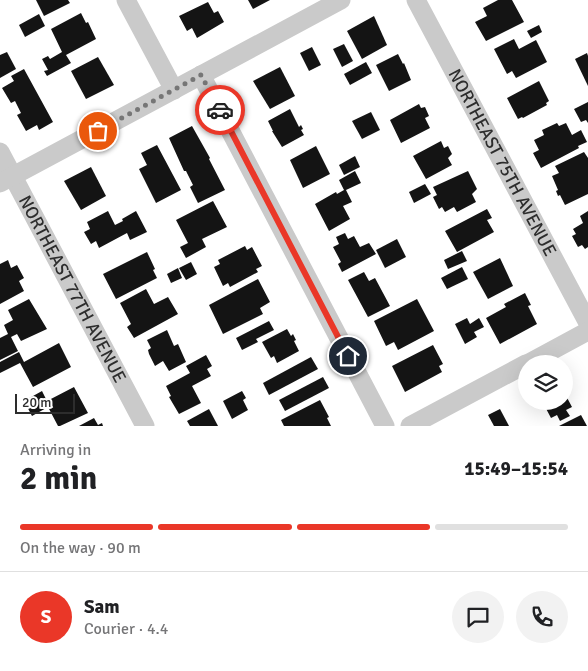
<!DOCTYPE html>
<html lang="en">
<head>
<meta charset="utf-8">
<style>
  :root { --surface:#fff; --page:#f2f2f2; --text:#202124; --muted:#757577; --line:#e0e0e0; --accent:#ea3728 }
  body { margin:0; font-family:Signika,sans-serif; background:var(--page); color:var(--text); height:100vh; display:flex; flex-direction:column; font-size:19px; white-space:nowrap }
  * { box-sizing:border-box; margin:0 }
  p { font-size:16px; color:var(--muted) }
  .icon { flex:none; width:28px; height:28px; fill:none; stroke:currentColor; stroke-width:2; stroke-linecap:round; stroke-linejoin:round }
  .map { position:relative; height:426px; overflow:hidden }
  .panel { display:flex; flex-direction:column; background:var(--surface); flex:1 }
  .panel>* { flex:none }
  .fabs { position:absolute; left:518px; top:355px; display:grid; gap:10px }
  .fabs a { display:grid; place-items:center; width:55px; height:55px; border-radius:50%; background:var(--surface); box-shadow:0 5px 20px #0002; font-size:25px }
  .scale { position:absolute; left:15px; bottom:12px; width:60px; box-sizing:border-box; padding-left:5px; border:2px solid #2d2d2d; border-top:0; font-size:14px; line-height:18px; white-space:nowrap; color:#2d2d2d; -webkit-text-stroke:4px #fff; paint-order:stroke }
  .pin { position:absolute; display:grid; place-items:center; width:42px; height:42px; color:#fff; margin:-21px; border:2px solid #fff; border-radius:50%; box-shadow:0 1px 5px #0007 }
  .courier { position:absolute; display:grid; place-items:center; width:50px; height:50px; margin:-25px; border:4px solid #ea3728; border-radius:50%; background:#fff; color:#222; box-shadow:0 1px 6px #0007 }
  .overview em { font-style:normal; font-weight:700 }
  .overview div { display:flex; flex-direction:column-reverse }
  .overview { display:flex; align-items:center; justify-content:space-between; height:85px; padding:0 20px }
  h1 { font-size:32px; font-weight:700; line-height:38px }
  .bar { display:grid; grid-template-columns:repeat(4,1fr); gap:8px 5px; align-content:center; height:60px; padding:0 20px }
  .bar i { height:6px; border-radius:4px; background:var(--line) }
  .bar .current { background:var(--accent) }
  .bar p { grid-column:span 4 }
  .line { display:flex; align-items:center; gap:12px; padding:0 20px; border-top:1px solid var(--line) }
  .line div { flex:1 }
  .round { display:grid; place-items:center; flex:none; width:52px; height:52px; border-radius:26px; background:var(--page) }
  .map>svg:first-child { display:block }
  .building { fill:#141414 }
  .lines { fill:none; stroke-linecap:round; stroke-linejoin:round }
  .minor { stroke:#cacaca; stroke-width:19 }
  .done { stroke:#767676; stroke-width:5; stroke-dasharray:0 9 }
  .route { stroke:#ea3728; stroke-width:6 }
  .labels { text-anchor:middle; stroke-width:5; stroke-linejoin:round; paint-order:stroke }
  .street-label { font-size:18px; fill:#2d2d2d; stroke:#fff }
</style>
</head>
<body>
<div class="map">
<svg width="588" height="426" viewBox="0 0 588 426">
  <rect width="100%" height="100%" fill="#fff"/>
  <g class="building">
    <polygon points="36,0 68,0 70,3 44,16"/>
    <polygon points="248,0 270,0 253,9"/>
    <polygon points="498,0 512,0 524,22 486,41 475,22 487,16 483,8"/>
    <polygon points="208,2 214,13 218,11 224,22 197,38 192,28 187,31 179,16"/>
    <polygon points="81,13 86,23 88,22 96,39 66,55 71,63 47,76 44,71 48,70 42,59 48,56 50,59 62,52 51,29"/>
    <polygon points="39,14 45,26 25,37 19,25"/>
    <polygon points="374,16 387,45 362,59 347,31"/>
    <polygon points="539,25 542,32 531,38 527,31"/>
    <polygon points="514,39 519,49 536,40 547,62 516,78 512,71 507,74 494,49"/>
    <polygon points="344,44 353,61 342,67 333,49"/>
    <polygon points="312,47 321,65 309,71 300,53"/>
    <polygon points="7,52 16,69 0,78 0,55"/>
    <polygon points="587,53 588,56 588,86 575,59"/>
    <polygon points="398,54 403,64 404,63 411,80 389,91 376,65"/>
    <polygon points="98,57 114,85 86,99 71,71"/>
    <polygon points="366,62 372,73 350,85 344,74"/>
    <polygon points="280,67 295,96 270,109 253,81"/>
    <polygon points="24,69 53,122 39,130 37,125 26,131 17,115 21,113 15,101 11,103 2,88 14,81 11,76"/>
    <polygon points="539,81 549,101 546,103 547,105 523,118 522,117 518,119 507,98"/>
    <polygon points="588,102 588,123 586,120 581,122 574,109"/>
    <polygon points="419,104 421,108 425,107 429,116 425,118 430,128 401,143 390,120"/>
    <polygon points="290,109 299,127 301,125 303,129 301,130 304,135 282,147 272,131 273,131 268,121"/>
    <polygon points="371,112 380,130 362,139 352,121"/>
    <polygon points="557,123 559,126 566,123 572,135 581,130 587,142 578,146 579,148 541,168 533,153 539,150 534,140 544,135 542,130"/>
    <polygon points="192,126 210,158 209,159 225,190 198,203 190,187 193,185 186,171 184,171 169,138"/>
    <polygon points="441,141 444,148 448,146 452,154 448,158 452,165 426,179 413,156"/>
    <polygon points="157,145 181,190 156,203 139,169 147,165 141,153"/>
    <polygon points="316,146 330,174 303,188 290,160"/>
    <polygon points="584,152 588,158 588,194 565,205 560,195 558,196 556,191 558,190 552,176 559,173 555,166"/>
    <polygon points="355,156 360,167 344,175 339,165"/>
    <polygon points="91,167 106,196 81,210 64,181"/>
    <polygon points="355,171 361,183 346,190 352,202 343,206 350,219 329,231 315,204 336,192 337,194 344,190 339,180"/>
    <polygon points="468,171 477,189 472,194 476,202 457,212 454,207 445,212 442,207 439,209 433,197 437,195 433,187"/>
    <polygon points="425,184 431,194 414,203 409,192"/>
    <polygon points="213,201 227,227 202,239 206,247 186,258 180,247 188,243 176,220"/>
    <polygon points="487,209 492,218 487,220 494,232 457,252 445,231"/>
    <polygon points="108,211 115,225 123,221 122,219 136,211 147,232 130,240 127,233 99,248 96,241 91,244 84,232 90,229 87,222"/>
    <polygon points="588,211 588,247 585,249 582,245 578,247 572,236 576,234 573,229 583,223 580,216"/>
    <polygon points="345,233 348,239 354,236 360,247 369,243 376,254 342,272 338,264 341,262 333,247 339,244 336,237"/>
    <polygon points="397,239 406,257 385,268 376,250"/>
    <polygon points="245,246 247,250 252,247 262,266 256,269 258,272 230,287 228,283 223,286 214,267 220,264 218,260"/>
    <polygon points="462,251 467,261 448,269 444,260"/>
    <polygon points="147,252 155,269 153,270 157,278 116,299 103,274"/>
    <polygon points="500,258 513,286 488,299 473,272"/>
    <polygon points="8,260 11,268 17,265 24,278 19,281 24,291 0,304 0,264"/>
    <polygon points="191,262 197,274 186,280 179,268"/>
    <polygon points="462,267 468,279 447,289 441,278"/>
    <polygon points="178,268 182,278 171,283 167,274"/>
    <polygon points="364,272 369,281 375,278 390,306 368,317 348,280"/>
    <polygon points="258,279 270,302 260,308 263,314 223,334 209,305"/>
    <polygon points="146,289 154,304 168,297 178,314 134,338 127,327 131,324 120,303"/>
    <polygon points="525,293 531,305 528,306 537,324 500,344 486,318 506,307 504,304"/>
    <polygon points="29,299 47,329 21,341 17,334 11,337 18,351 0,360 0,338 8,334 4,325 13,320 8,310"/>
    <polygon points="417,299 434,331 398,350 394,342 386,346 374,321"/>
    <polygon points="467,318 470,324 479,318 484,327 474,332 477,337 465,344 455,324"/>
    <polygon points="269,321 274,330 256,339 258,342 242,350 236,338"/>
    <polygon points="287,329 291,336 293,334 296,340 294,341 299,351 277,363 274,356 271,358 262,342"/>
    <polygon points="167,330 174,346 178,344 186,362 169,371 163,361 155,366 149,354 148,350 151,348 147,340"/>
    <polygon points="59,343 71,367 33,387 20,363 0,373 0,362 19,352 24,362"/>
    <polygon points="433,345 443,364 439,366 442,372 405,392 392,366"/>
    <polygon points="206,355 212,366 207,369 211,376 192,386 201,403 179,414 169,397 171,396 166,386 190,373 186,366"/>
    <polygon points="311,357 318,369 269,395 263,383"/>
    <polygon points="323,377 329,388 285,411 279,400"/>
    <polygon points="74,387 88,413 60,426 58,426 48,407 32,416 24,401 42,391 47,401"/>
    <polygon points="242,391 246,398 243,400 248,410 232,419 223,401"/>
    <polygon points="564,392 572,407 566,410 570,416 560,421 557,415 551,418 542,401 564,401"/>
    <polygon points="320,400 329,417 327,418 331,426 284,426 281,420"/>
    <polygon points="209,409 218,426 190,426 187,421"/>
    <polygon points="500,409 509,426 494,426 488,415"/>
    <polygon points="581,415 587,426 559,426"/>
    <polygon points="94,418 98,425 102,423 103,426 79,426"/>
  </g>
  <g class="lines">
    <g class="minor">
      <polyline points="126,0 174,90"/>
      <path id="s1" d="M416 0 588 323"/>
      <polyline points="201,75 385,426"/>
      <path id="s2" d="M0 152 145 426"/>
      <polyline points="0,183 341,0"/>
      <polyline points="527,364 588,331"/>
      <polyline points="410,426 526,364"/>
    </g>
  </g>
  <g class="lines">
    <polyline class="done" points="98,131 201,75 220,110"/>
    <polyline class="route" points="220,110 348,356"/>
  </g>
  <g class="labels">
    <g class="street-label">
      <text dy="6" stroke="none"><textPath href="#s1" startOffset="184">NORTHEAST 75TH AVENUE</textPath></text>
      <text dy="6" stroke="none"><textPath href="#s2" startOffset="155">NORTHEAST 77TH AVENUE</textPath></text>
    </g>
  </g>
</svg>
<div class="fabs">
<a><svg class="icon" aria-label="layers" viewBox="0 0 24 24"><path d="M12 4l9 5-9 5-9-5zM3 14l9 5 9-5"/></svg></a>
</div>
<div class="scale">20 m</div>
<div class="pin" style="left:98px;top:131px;background:#ea580c"><svg class="icon" aria-label="bag" viewBox="0 0 24 24"><path d="M5 8h14l-1 12H6zM9 8a3 3 0 0 1 6 0"/></svg></div>
<div class="pin" style="left:348px;top:356px;background:#1f2937"><svg class="icon" aria-label="home" viewBox="0 0 24 24"><path d="M3 11l9-7 9 7M6 9v11h12V9"/></svg></div>
<div class="courier" style="left:220px;top:110px"><svg class="icon" aria-label="car" viewBox="0 0 24 24"><path d="M5 17H2v-5l4-1 3-4h7l3 4 3 1v5h-3M9 17h6M6 11h13"/><circle cx="7" cy="17" r="2"/><circle cx="17" cy="17" r="2"/></svg></div>
</div>
<section class="panel">
<div class="overview"><div><h1>2 min</h1><p>Arriving in</p></div><em>15:49–15:54</em></div>
<div class="bar"><i class="current"></i><i class="current"></i><i class="current"></i><i></i><p>On the way · 90 m</p></div>
<div class="line" style="height:90px"><b class="round" style="background:var(--accent);color:#fff">S</b><div><b>Sam</b><p>Courier · 4.4</p></div><a class="round"><svg class="icon" aria-label="chat" viewBox="0 0 24 24"><path d="M4 5h16v11H9l-5 4z"/></svg></a><a class="round"><svg class="icon" aria-label="phone" viewBox="0 0 24 24"><path d="M5 4h4l2 5-3 2q2 4 5 5l2-3 5 2v4C11 20 4 13 5 4z"/></svg></a></div>
</section>
</body>
</html>
